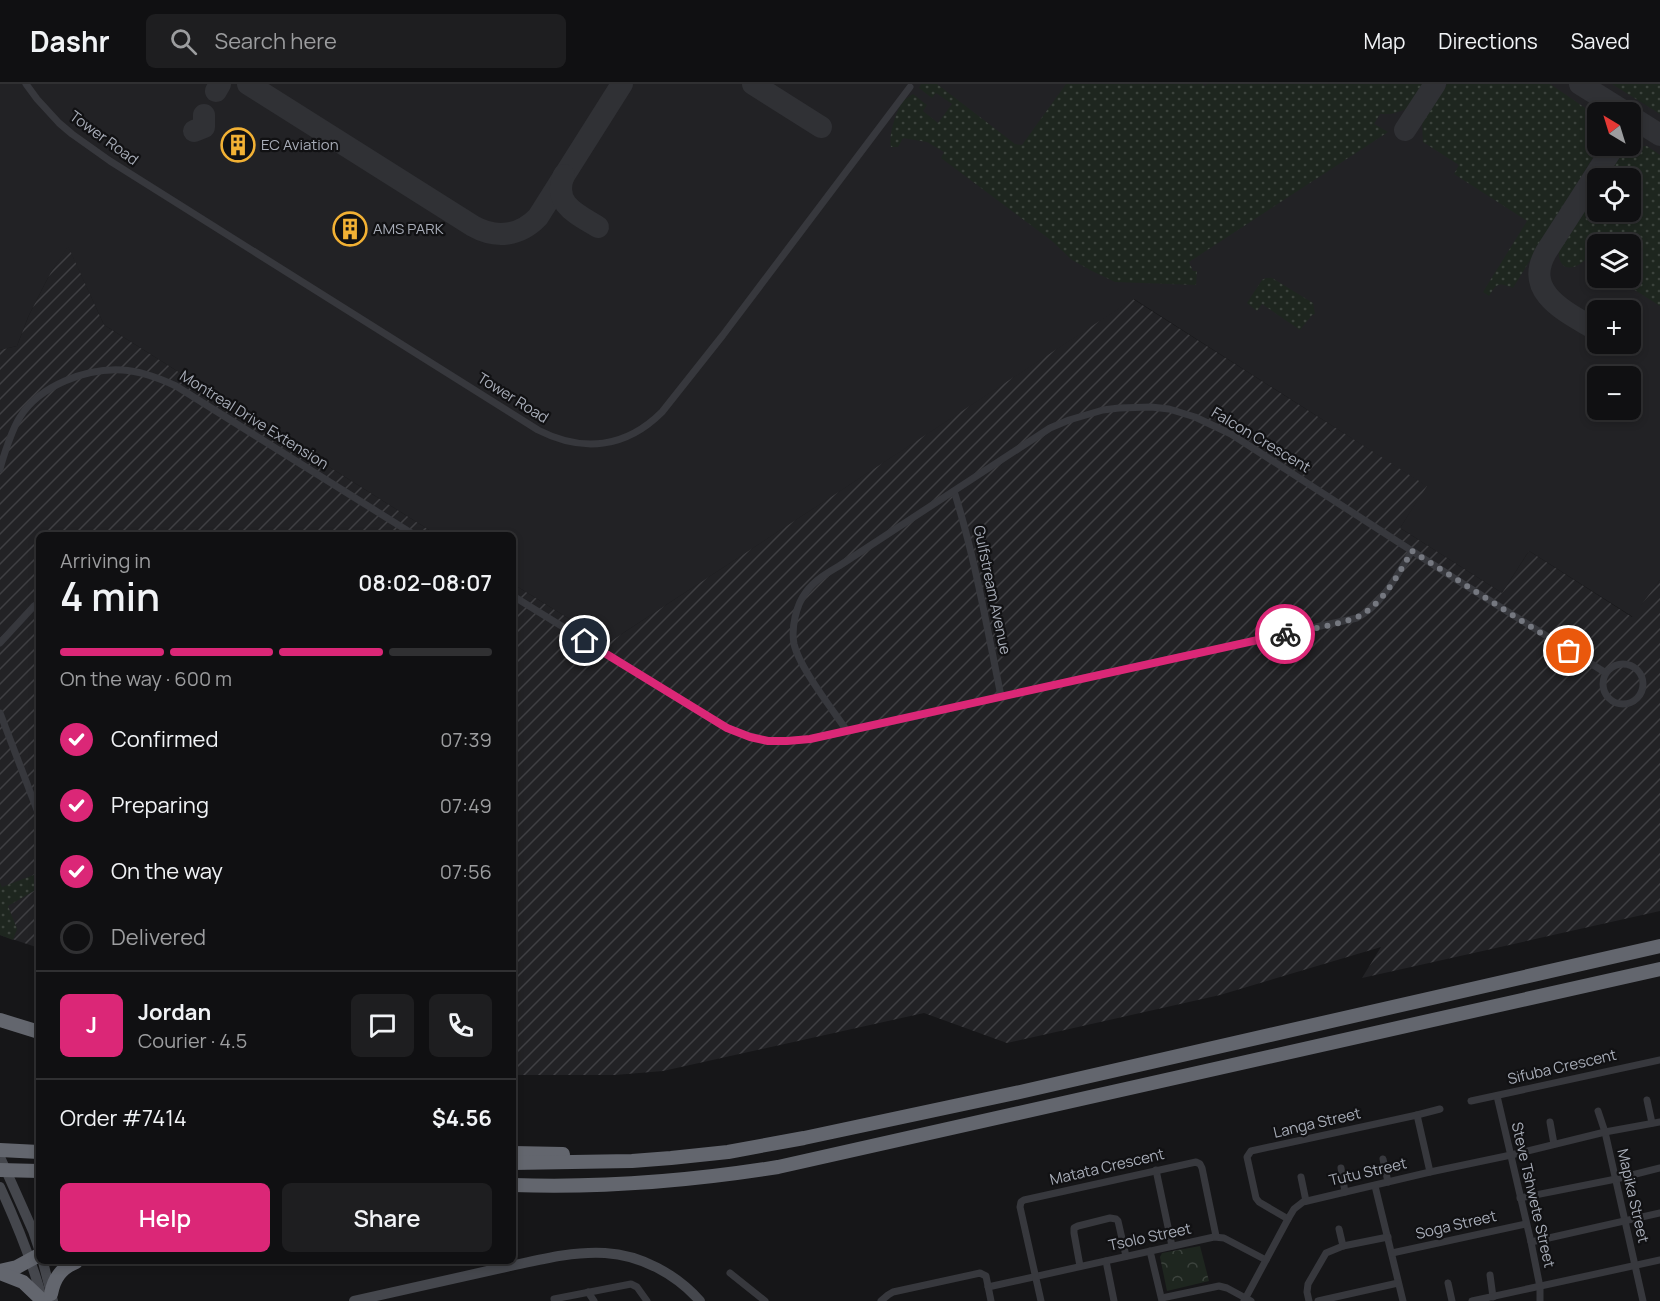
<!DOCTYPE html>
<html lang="en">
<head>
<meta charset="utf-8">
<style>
  :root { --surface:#101012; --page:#1e1e20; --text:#f1f3f6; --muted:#9c9d9f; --line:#303032; --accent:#db2777 }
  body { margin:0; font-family:Manrope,sans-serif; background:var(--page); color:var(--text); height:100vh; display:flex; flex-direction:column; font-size:22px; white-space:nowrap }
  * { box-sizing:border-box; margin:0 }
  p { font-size:20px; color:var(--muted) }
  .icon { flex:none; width:33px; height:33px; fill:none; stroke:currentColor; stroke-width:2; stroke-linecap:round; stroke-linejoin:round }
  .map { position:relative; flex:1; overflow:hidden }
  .side { position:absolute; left:36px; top:448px; width:480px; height:732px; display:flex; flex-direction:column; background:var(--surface); border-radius:9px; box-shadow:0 3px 9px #0003,0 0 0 2px var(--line) }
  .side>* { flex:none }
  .needle { width:39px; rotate:322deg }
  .buttons { position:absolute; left:1587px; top:18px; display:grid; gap:12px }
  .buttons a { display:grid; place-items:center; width:54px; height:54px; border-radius:9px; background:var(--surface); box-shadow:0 3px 9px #0003,0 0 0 2px var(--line); font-size:30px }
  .pin { position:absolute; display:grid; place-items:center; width:51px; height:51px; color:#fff; margin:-26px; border:3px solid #fff; border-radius:50%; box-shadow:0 2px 6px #0007 }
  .courier { position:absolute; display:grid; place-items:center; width:60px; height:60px; margin:-30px; border:4px solid #db2777; border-radius:50%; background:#fff; color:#222; box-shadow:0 2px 8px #0007 }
  .head em { font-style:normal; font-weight:600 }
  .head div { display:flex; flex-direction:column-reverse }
  .head { display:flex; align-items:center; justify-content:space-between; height:102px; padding:0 24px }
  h1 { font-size:39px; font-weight:600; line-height:45px }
  .bar { display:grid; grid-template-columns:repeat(4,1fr); gap:9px 6px; align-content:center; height:72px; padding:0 24px }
  .bar i { height:8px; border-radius:4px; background:var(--line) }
  .bar .active { background:var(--accent) }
  .bar p { grid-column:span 4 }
  .line { display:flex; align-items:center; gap:15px; padding:0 24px; border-top:2px solid var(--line) }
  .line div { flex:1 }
  .round { display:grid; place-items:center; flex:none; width:63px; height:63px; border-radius:9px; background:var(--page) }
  ol { padding:0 24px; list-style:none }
  li { display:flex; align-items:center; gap:18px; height:66px }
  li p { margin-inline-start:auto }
  li .icon { padding:6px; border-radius:50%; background:var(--accent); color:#fff; stroke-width:4 }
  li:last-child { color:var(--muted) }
  li i { width:33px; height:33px; border:3px solid var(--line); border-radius:50% }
  .primary-button { display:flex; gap:12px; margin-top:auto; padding:12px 24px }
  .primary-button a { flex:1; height:69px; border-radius:9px; background:var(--accent); color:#fff; font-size:24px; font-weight:600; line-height:69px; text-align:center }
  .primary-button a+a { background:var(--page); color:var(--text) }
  header { display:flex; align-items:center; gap:36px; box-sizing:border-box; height:84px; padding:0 30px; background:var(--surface); border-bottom:2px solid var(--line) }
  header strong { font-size:28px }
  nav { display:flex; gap:33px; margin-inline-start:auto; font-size:21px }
  .search { width:420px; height:54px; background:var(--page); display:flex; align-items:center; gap:15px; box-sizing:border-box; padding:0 21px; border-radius:9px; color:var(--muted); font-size:22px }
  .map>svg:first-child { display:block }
  .built { fill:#222225; fill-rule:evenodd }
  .industrial { fill:url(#industrial-furrows) }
  .grass { fill:url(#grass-dots) }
  .park { fill:url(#park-crowns) }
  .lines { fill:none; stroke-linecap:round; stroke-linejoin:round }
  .taxiway { stroke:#303135; stroke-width:22 }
  .street { stroke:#37383d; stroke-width:7 }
  .secondary { stroke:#45474d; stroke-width:10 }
  .highway { stroke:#63666e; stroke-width:14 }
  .highway-bridge { stroke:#63666e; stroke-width:14 }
  .done { stroke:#757880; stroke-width:6; stroke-dasharray:0 10.8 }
  .route { stroke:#db2777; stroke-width:8 }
  .labels { text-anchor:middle; stroke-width:4.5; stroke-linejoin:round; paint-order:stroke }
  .street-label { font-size:15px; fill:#a8adb8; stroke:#111113 }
  .poi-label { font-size:15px; fill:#a8adb8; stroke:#111113; text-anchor:start }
</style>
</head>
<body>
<header>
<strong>Dashr</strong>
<div class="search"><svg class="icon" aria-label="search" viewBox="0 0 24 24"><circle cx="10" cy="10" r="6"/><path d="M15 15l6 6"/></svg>Search here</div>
<nav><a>Map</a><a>Directions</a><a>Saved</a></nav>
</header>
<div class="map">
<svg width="1660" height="1217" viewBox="0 0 1660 1217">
  <defs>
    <pattern id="industrial-furrows" width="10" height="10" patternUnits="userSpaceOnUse" patternTransform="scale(1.5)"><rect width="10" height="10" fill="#222225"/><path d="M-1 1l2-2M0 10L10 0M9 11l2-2" fill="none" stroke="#3f3f43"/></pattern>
    <pattern id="grass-dots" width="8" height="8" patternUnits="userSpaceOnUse" patternTransform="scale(1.5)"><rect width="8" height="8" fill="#1e261f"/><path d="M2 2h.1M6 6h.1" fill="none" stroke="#3c433d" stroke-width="1.8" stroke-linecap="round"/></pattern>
    <pattern id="park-crowns" width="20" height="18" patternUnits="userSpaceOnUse" patternTransform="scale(1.5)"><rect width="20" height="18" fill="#1e261f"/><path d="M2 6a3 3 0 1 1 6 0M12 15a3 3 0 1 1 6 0" fill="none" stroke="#3c433d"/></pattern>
  </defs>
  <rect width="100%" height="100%" fill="#161618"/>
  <path class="built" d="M0 0H1660V496L1633 533 1529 467 1502 509 1400 444 1426 402 1134 215 608 559 513 500V452L437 451 104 241 68 163 50 190 29 231 17 262 0 266ZM1598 28H1630V62H1598ZM1598 94H1630V128H1598ZM1598 160H1630V194H1598ZM1598 226H1630V260H1598ZM1598 292H1630V326H1598Z"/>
  <g class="industrial">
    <polygon points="68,162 104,241 437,451 39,452 39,864 0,851 0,266 17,262 29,231 50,190"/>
    <polygon points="1133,215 1427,402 1400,444 1502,509 1529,467 1632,533 1660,496 1660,827 1362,894 1381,863 1220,911 1007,959 924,929 663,987 615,991 513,991 513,500 608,559"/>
  </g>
  <g class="grass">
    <path d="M921 0H937L1015 60 1022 61 1066 0H1203L1205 2 1207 0H1423L1407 25 1391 30H1380L1374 40 1388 48 1189 178 1193 187H1197L1196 201 1115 198 1092 187 1072 176 1052 157 941 74 944 68 927 58 903 54 898 63H891C888 52 897 24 904 16 907 14 910 12 913 10L927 21 923 27 938 39 952 20 936 9 932 14 919 4Z"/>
    <path d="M1447 0H1550L1597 32 1598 62H1600L1513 204C1498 198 1497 199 1489 212L1483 208 1527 137 1454 90 1459 81 1423 58 1422 39Z"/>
    <polygon points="1612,0 1660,0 1660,30"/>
    <path d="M1636 62H1647L1660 71V222L1616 194H1630V160H1598L1597 182 1586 175C1573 188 1557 187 1559 165L1597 104 1598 128H1630V94H1604C1613 80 1619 68 1636 62Z"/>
    <polygon points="1266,194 1272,194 1313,219 1315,230 1312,231 1300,246 1262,220 1257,227 1247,219 1262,196"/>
    <polygon points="39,789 39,804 8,822 17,845 13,856 0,851 0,799 2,803"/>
  </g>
  <polygon class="park" points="1200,1162 1209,1197 1167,1207 1160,1173 1162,1169"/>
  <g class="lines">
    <g class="taxiway">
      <path d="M248 0 473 142C496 155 520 152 538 133L622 0"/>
      <polyline points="753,0 821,43"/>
      <polyline points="1580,0 1625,28"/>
      <polyline points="216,7 220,0"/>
      <polyline points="1630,32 1660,51"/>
      <polyline points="1405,46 1435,0"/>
      <polyline points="194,47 204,43 204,31"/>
      <path d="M564 91C552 120 577 130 598 143"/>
      <path d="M1598 247C1569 229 1522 210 1546 168L1614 62"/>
    </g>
    <g class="street">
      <path d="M26 0 37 15 59 39 72 50 110 77 538 346C583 369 626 364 662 328L723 251 910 3"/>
      <path d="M0 385C3 373 13 343 20 333 40 301 87 284 122 286 141 287 159 294 176 302L416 452"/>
      <path d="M954 407C975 473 987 544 1001 612"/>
      <path d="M513 512 718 639 734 647 768 657H787L810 655 908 634 1093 592 1357 534C1383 520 1397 491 1412 467"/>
      <polyline points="0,559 34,522 39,519"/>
      <circle cx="1623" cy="600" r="20"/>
      <polyline points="0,629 39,731"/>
      <path d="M847 647C833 626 799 583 794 560 791 544 796 521 806 508 815 496 827 489 839 482L1050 344 1069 336 1103 326 1119 324 1151 323 1169 325 1195 333 1231 350 1457 496 1606 589"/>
      <polyline points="1497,1012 1531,1158 1540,1203 1540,1217"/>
      <polyline points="1647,1016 1652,1039"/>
      <polyline points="1471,1017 1660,976"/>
      <polyline points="1598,1027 1605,1048 1643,1217"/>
      <polyline points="1417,1031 1440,1025"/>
      <polyline points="1550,1038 1554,1060"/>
      <polyline points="1383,1075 1388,1098"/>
      <polyline points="1341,1084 1345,1108"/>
      <polyline points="1156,1086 1172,1162"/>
      <polyline points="1301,1093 1306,1117"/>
      <polyline points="1375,1102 1403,1217"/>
      <polyline points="1520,1114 1616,1095 1660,1084"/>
      <polyline points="1288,1135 1259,1118 1256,1114 1247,1073 1251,1067 1417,1031 1430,1088"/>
      <polyline points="1339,1145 1343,1162"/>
      <polyline points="1531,1158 1660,1129"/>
      <polyline points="1150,1167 1162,1217"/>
      <polyline points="1392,1169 1526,1140"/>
      <polyline points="1106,1177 1114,1217"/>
      <polyline points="1080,1182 1074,1149 1074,1144 1078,1142 1110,1134 1116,1135 1118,1137 1126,1172"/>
      <polyline points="730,1189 765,1217"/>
      <polyline points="1490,1191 1493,1213"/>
      <polyline points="1448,1199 1452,1217"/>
      <polyline points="988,1203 1214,1153 1224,1154 1266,1176"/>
      <polyline points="588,1208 594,1217"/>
      <polyline points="1162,1214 1219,1202 1227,1204 1251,1217"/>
      <polyline points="554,1215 631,1200 637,1203 647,1217"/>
      <polyline points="881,1217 888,1211 893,1208 980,1189 986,1192 991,1217"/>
      <polyline points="1041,1217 1020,1123 1021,1118 1024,1116 1196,1078 1200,1080 1202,1084 1216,1152"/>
      <polyline points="1244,1217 1288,1135 1294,1125 1303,1118 1430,1088 1511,1071 1605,1048 1660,1038"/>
      <polyline points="1309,1217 1307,1208 1308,1200 1326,1169 1343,1162 1388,1153"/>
      <polyline points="1318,1217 1398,1199"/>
      <polyline points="1472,1217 1660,1176"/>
    </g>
    <g class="secondary">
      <polyline points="0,1073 33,1147 39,1165"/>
      <path d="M0 1103C17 1140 32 1177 43 1217"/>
      <polyline points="43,1178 53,1217"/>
      <path d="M354 1217C403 1206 452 1195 501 1184 535 1177 570 1167 605 1169 641 1171 676 1190 700 1217"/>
    </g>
    <g class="highway">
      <polyline points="0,936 39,948"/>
      <polyline points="0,1066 39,1068"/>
      <polyline points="513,1069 563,1070"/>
      <polyline points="513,1079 632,1077 671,1074 728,1068 804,1054 1020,1008 1660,862"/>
      <path d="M513 1101C602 1104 691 1097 778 1083L1660 885"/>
      <polyline points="0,1187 17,1183 39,1171"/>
      <polyline points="0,1189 23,1198 43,1217"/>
      <path d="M51 1210C54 1194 61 1184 76 1178"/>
    </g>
    <polyline class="highway-bridge" points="0,1086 39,1087"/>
  </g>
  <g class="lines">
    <path class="done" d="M1285 550C1305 546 1347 540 1363 530 1385 516 1399 489 1412 467L1569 567"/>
    <polyline class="route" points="585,557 727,644 750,653 768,657 787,657 810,655 1285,550"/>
  </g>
  <defs>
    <symbol id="building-ring" viewBox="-11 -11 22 22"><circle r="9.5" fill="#111113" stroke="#f2b134" stroke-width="1.5"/><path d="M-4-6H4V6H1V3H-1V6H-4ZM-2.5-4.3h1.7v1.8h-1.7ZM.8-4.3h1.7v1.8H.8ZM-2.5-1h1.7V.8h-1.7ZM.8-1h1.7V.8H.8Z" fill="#f2b134"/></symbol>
  </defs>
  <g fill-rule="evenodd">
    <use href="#building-ring" x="219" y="42" width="38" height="38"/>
    <use href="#building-ring" x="331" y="126" width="38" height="38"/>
  </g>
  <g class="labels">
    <g class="street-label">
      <text transform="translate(104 54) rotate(36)" y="5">Tower Road</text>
      <text transform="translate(513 314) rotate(32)" y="5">Tower Road</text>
      <text transform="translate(254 336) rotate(32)" y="5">Montreal Drive Extension</text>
      <text transform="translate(1261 356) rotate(31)" y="5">Falcon Crescent</text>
      <text transform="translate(992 506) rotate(78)" y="5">Gulfstream Avenue</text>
      <text transform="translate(1562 983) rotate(-13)" y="5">Sifuba Crescent</text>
      <text transform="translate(1317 1039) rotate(-13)" y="5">Langa Street</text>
      <text transform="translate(1107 1083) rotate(-13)" y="5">Matata Crescent</text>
      <text transform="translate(1368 1088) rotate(-13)" y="5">Tutu Street</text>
      <text transform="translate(1533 1111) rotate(77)" y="5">Steve Tshwete Street</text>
      <text transform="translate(1633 1112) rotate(77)" y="5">Mapika Street</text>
      <text transform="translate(1456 1141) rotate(-13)" y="5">Soga Street</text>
      <text transform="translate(1150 1153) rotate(-12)" y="5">Tsolo Street</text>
    </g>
    <g class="poi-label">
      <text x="261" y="66">EC Aviation</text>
      <text x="373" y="150">AMS PARK</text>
    </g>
  </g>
</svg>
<div class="buttons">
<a><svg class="needle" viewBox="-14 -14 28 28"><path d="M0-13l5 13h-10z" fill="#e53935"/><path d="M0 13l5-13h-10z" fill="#9c9d9f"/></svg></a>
<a><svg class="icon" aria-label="locate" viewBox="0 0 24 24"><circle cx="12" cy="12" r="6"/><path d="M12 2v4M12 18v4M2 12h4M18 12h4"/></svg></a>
<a><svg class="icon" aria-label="layers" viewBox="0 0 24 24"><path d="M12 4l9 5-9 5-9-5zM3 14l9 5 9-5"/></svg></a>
<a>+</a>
<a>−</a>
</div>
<div class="pin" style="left:1569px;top:567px;background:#ea580c"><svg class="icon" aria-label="bag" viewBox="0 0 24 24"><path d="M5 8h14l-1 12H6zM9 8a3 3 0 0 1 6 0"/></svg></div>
<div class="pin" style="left:585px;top:557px;background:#1f2937"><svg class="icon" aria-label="home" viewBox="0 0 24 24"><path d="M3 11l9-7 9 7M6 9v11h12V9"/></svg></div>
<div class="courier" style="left:1285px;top:550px"><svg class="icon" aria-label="bike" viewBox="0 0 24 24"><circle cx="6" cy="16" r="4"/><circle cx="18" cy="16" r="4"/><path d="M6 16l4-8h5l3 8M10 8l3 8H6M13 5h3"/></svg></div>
<section class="side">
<div class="head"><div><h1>4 min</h1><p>Arriving in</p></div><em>08:02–08:07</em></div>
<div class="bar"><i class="active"></i><i class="active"></i><i class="active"></i><i></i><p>On the way · 600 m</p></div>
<ol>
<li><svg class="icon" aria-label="check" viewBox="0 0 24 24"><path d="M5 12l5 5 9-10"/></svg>Confirmed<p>07:39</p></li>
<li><svg class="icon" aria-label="check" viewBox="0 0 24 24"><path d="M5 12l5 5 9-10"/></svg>Preparing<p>07:49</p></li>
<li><svg class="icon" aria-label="check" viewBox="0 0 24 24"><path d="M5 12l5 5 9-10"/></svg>On the way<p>07:56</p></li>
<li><i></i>Delivered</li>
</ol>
<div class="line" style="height:108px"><b class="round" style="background:var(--accent);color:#fff">J</b><div><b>Jordan</b><p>Courier · 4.5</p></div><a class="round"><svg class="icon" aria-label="chat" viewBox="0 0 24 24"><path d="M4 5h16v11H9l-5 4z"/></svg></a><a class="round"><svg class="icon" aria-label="phone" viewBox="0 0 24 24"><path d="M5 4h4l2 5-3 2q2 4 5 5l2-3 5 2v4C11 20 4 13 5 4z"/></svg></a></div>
<div class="line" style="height:78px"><div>Order #7414</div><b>$4.56</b></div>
<div class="primary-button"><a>Help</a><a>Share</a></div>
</section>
</div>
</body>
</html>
